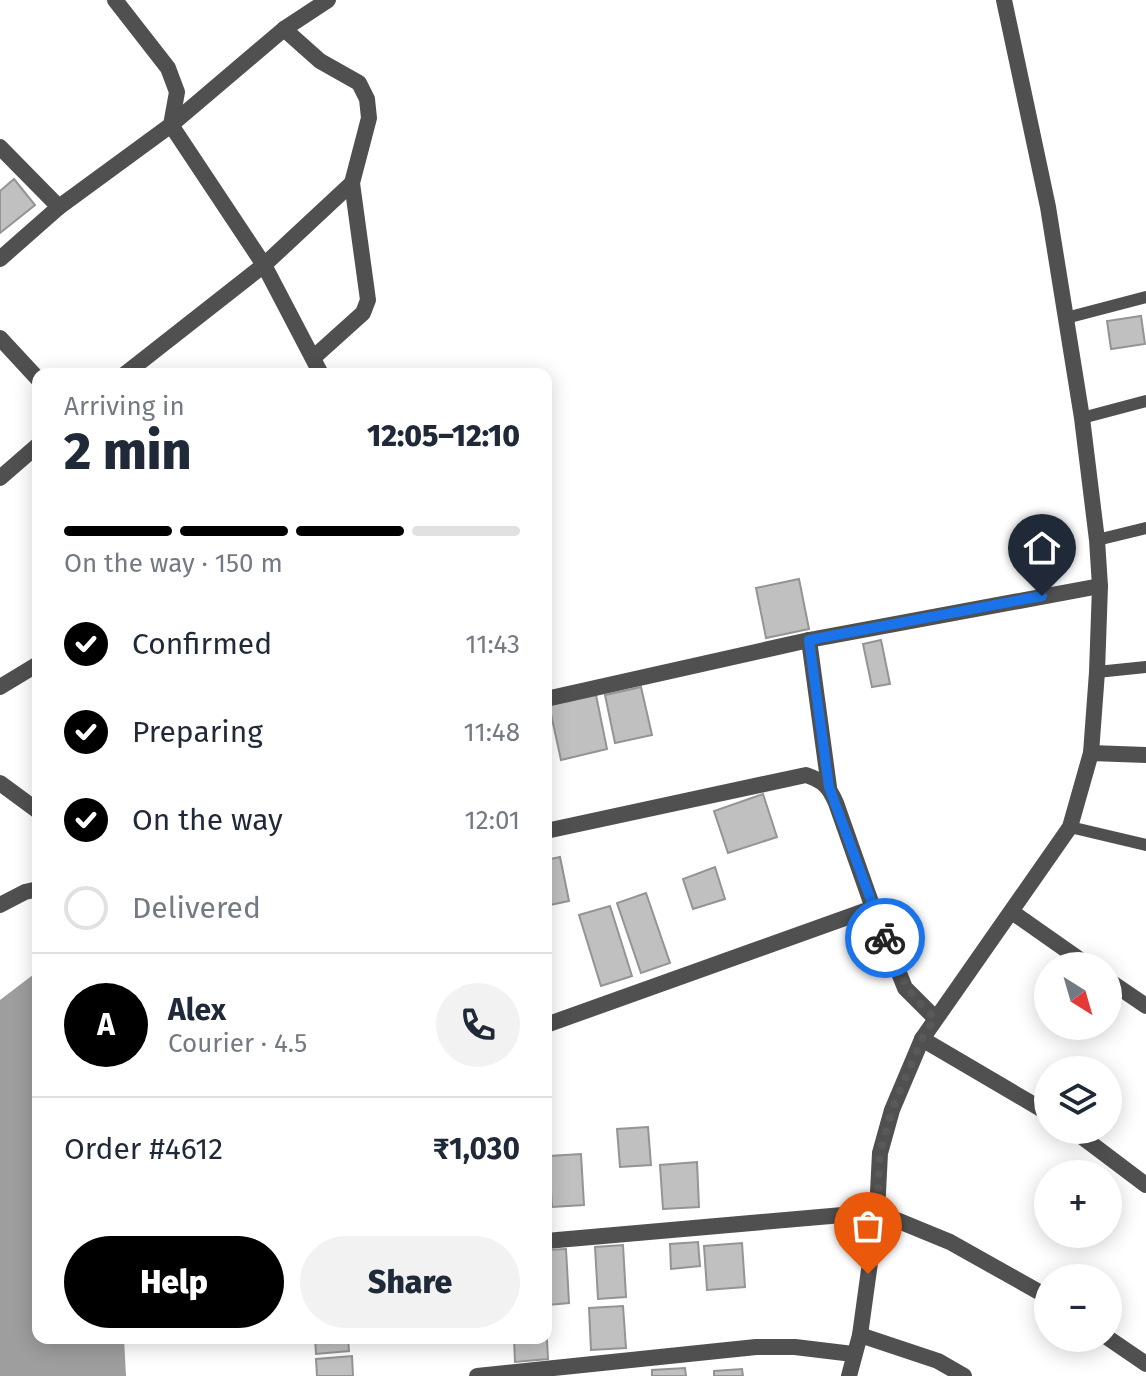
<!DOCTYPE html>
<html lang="en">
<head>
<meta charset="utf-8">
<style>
  :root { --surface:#fff; --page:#f2f2f3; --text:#1f2937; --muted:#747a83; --line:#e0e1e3; --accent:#000 }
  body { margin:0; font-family:"Fira Sans",sans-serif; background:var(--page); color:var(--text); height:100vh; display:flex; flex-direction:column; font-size:30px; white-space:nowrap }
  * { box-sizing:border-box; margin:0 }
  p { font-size:26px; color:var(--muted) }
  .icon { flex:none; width:44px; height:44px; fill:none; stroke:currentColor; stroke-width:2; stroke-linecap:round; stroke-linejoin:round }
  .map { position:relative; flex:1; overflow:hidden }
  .side { position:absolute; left:32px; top:368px; width:520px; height:976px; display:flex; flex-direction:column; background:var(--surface); border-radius:16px; box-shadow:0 4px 20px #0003 }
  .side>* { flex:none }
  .needle { width:52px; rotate:143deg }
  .fabs { position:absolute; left:1034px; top:952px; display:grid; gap:16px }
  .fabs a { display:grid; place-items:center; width:88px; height:88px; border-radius:50%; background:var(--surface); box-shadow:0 4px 20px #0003; font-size:40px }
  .pin { position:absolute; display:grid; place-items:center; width:68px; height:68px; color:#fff; margin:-82px -34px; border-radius:50% 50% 50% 0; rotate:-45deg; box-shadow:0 0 8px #0007 }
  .pin .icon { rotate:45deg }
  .courier { position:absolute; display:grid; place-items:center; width:80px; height:80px; margin:-40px; border:6px solid #1a73e8; border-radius:50%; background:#fff; color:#222; box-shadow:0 2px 10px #0007 }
  .headline em { font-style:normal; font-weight:800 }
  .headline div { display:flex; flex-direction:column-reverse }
  .headline { display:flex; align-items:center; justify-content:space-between; height:136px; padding:0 32px }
  h1 { font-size:52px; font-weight:800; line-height:60px }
  .bar { display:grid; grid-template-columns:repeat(4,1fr); gap:12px 8px; align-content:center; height:96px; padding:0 32px }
  .bar i { height:10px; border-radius:6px; background:var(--line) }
  .bar .active { background:var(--accent) }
  .bar p { grid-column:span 4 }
  .line { display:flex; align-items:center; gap:20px; padding:0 32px; border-top:2px solid var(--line) }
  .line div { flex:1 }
  .round { display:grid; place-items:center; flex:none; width:84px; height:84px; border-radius:42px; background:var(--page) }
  ol { padding:0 32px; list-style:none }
  li { display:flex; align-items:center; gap:24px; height:88px }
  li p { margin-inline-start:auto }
  li .icon { padding:8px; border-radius:50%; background:var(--accent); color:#fff; stroke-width:4 }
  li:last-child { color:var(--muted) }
  li i { width:44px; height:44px; border:4px solid var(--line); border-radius:50% }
  .primary-button { display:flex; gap:16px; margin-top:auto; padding:16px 32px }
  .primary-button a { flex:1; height:92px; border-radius:48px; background:var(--accent); color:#fff; font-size:32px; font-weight:800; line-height:92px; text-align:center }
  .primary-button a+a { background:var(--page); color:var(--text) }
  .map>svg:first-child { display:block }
  .water { fill:#9e9e9e }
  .building { fill:#c0c0c0; stroke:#949494; stroke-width:2 }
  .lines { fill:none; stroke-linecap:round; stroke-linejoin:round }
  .service { stroke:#505050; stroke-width:12 }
  .minor { stroke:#505050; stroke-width:16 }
  .done { stroke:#595959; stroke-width:8; stroke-dasharray:0 14.4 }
  .route { stroke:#1a73e8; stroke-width:10 }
</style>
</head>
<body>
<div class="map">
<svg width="1146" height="1376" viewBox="0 0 1146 1376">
  <rect width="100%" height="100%" fill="#fff"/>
  <polygon class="water" points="38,971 38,1338 124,1338 126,1376 0,1376 0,1000"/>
  <g class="building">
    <polygon points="14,179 35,205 0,233 0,191"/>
    <polygon points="1141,316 1145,344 1111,349 1107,321"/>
    <polygon points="799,579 809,629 766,638 756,588"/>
    <polygon points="881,640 890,684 872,687 863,644"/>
    <polygon points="641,687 652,735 615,743 605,695"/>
    <polygon points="596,695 607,749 561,760 549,705"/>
    <polygon points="763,794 777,837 728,853 714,811"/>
    <polygon points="560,857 569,901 550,905 546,885 546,860"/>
    <polygon points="715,867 725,899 693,909 683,879"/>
    <polygon points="646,893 670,963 641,973 617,903"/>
    <polygon points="610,906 632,976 601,986 579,915"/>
    <polygon points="648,1127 651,1165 620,1167 617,1129"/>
    <polygon points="581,1154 584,1205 552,1207 549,1156"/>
    <polygon points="697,1162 699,1207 663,1209 660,1165"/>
    <polygon points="698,1242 700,1266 671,1269 670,1244"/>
    <polygon points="742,1243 745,1287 707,1290 704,1246"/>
    <polygon points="623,1245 626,1297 598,1299 595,1247"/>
    <polygon points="566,1249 569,1303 548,1305 546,1250"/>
    <polygon points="623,1306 626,1348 591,1350 589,1308"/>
    <polygon points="546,1323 548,1359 515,1362 514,1338 546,1338"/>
    <polygon points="315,1338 348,1338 349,1351 316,1354"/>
    <polygon points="352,1356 353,1376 317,1376 316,1359"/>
    <polygon points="685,1368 686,1376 652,1376 652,1370"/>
    <polygon points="742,1369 743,1376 714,1376 714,1371"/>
  </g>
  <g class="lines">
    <g class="service">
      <polyline points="1066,318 1146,297"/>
      <polyline points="1082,418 1146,401"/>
      <polyline points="1097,540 1146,528"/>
      <polyline points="1097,672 1146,667"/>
      <polyline points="1070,827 1146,845"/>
    </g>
    <g class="minor">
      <polyline points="115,0 168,68 177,92 171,125 264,265 321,374"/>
      <polyline points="284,29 320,61 359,83 367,99 369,118 352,183 368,300 363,313 313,358"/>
      <polyline points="0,147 59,207 0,259"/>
      <polyline points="59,207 171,125 284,29 328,0"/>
      <polyline points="0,338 38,379"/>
      <polyline points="125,374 264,265 352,183"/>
      <polyline points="0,478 38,445"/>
      <polyline points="809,640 829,787"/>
      <polyline points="0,687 38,664"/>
      <polyline points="546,699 809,640 1100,586"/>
      <polyline points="1091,753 1146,755"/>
      <polyline points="0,783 38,811"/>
      <path d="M546 831 806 775C824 781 829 787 836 803L873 908 905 988 935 1018"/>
      <polyline points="0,905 25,892 38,889"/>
      <polyline points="1012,912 1089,966"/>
      <polyline points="1108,980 1146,1006"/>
      <polyline points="546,1025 873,908"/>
      <polyline points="922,1039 1048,1113"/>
      <polyline points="1073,1130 1146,1185"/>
      <polyline points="546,1241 877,1212 950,1242 1048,1297"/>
      <polyline points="860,1335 938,1361 964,1376"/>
      <polyline points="1108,1338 1146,1364"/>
      <polyline points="477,1376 756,1347 795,1347 853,1354"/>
      <polyline points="849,1376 860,1335 877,1212 880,1153 892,1110 922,1039 1070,827 1091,753 1097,672 1100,586 1097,540 1082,418 1048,207 1004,0"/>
    </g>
  </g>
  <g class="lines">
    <path class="done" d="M868 1274 877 1212 880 1153 892 1110 922 1039 935 1018C905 992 900 974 885 938"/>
    <polyline class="route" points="885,938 829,787 809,640 1042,596"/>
  </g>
</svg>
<div class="fabs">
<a><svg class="needle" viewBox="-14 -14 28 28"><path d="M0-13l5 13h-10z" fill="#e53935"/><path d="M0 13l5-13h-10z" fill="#747a83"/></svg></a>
<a><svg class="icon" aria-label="layers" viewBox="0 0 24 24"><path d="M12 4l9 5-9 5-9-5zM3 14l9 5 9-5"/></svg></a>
<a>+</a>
<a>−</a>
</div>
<div class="pin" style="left:868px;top:1274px;background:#ea580c"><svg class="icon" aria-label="bag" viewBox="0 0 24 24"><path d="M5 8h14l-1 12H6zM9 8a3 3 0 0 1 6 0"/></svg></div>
<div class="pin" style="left:1042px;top:596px;background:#1f2937"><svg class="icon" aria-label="home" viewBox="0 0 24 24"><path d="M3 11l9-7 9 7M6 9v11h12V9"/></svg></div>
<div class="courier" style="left:885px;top:938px"><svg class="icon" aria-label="bike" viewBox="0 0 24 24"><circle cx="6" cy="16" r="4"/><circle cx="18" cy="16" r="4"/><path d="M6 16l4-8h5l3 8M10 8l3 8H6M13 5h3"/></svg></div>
<section class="side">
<div class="headline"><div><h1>2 min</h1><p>Arriving in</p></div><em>12:05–12:10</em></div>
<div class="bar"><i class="active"></i><i class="active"></i><i class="active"></i><i></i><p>On the way · 150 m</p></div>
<ol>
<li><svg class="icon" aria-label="check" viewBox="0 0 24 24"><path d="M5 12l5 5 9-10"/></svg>Confirmed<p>11:43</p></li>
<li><svg class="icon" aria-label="check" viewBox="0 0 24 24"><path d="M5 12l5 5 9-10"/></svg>Preparing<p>11:48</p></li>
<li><svg class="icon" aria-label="check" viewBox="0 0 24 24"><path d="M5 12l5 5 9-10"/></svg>On the way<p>12:01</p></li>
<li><i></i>Delivered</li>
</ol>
<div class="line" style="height:144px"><b class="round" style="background:var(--accent);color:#fff">A</b><div><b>Alex</b><p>Courier · 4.5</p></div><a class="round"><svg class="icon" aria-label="phone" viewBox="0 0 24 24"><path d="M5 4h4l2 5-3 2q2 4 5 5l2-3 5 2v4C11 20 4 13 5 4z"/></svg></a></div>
<div class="line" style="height:104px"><div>Order #4612</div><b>₹1,030</b></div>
<div class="primary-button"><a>Help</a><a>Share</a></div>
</section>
</div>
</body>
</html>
